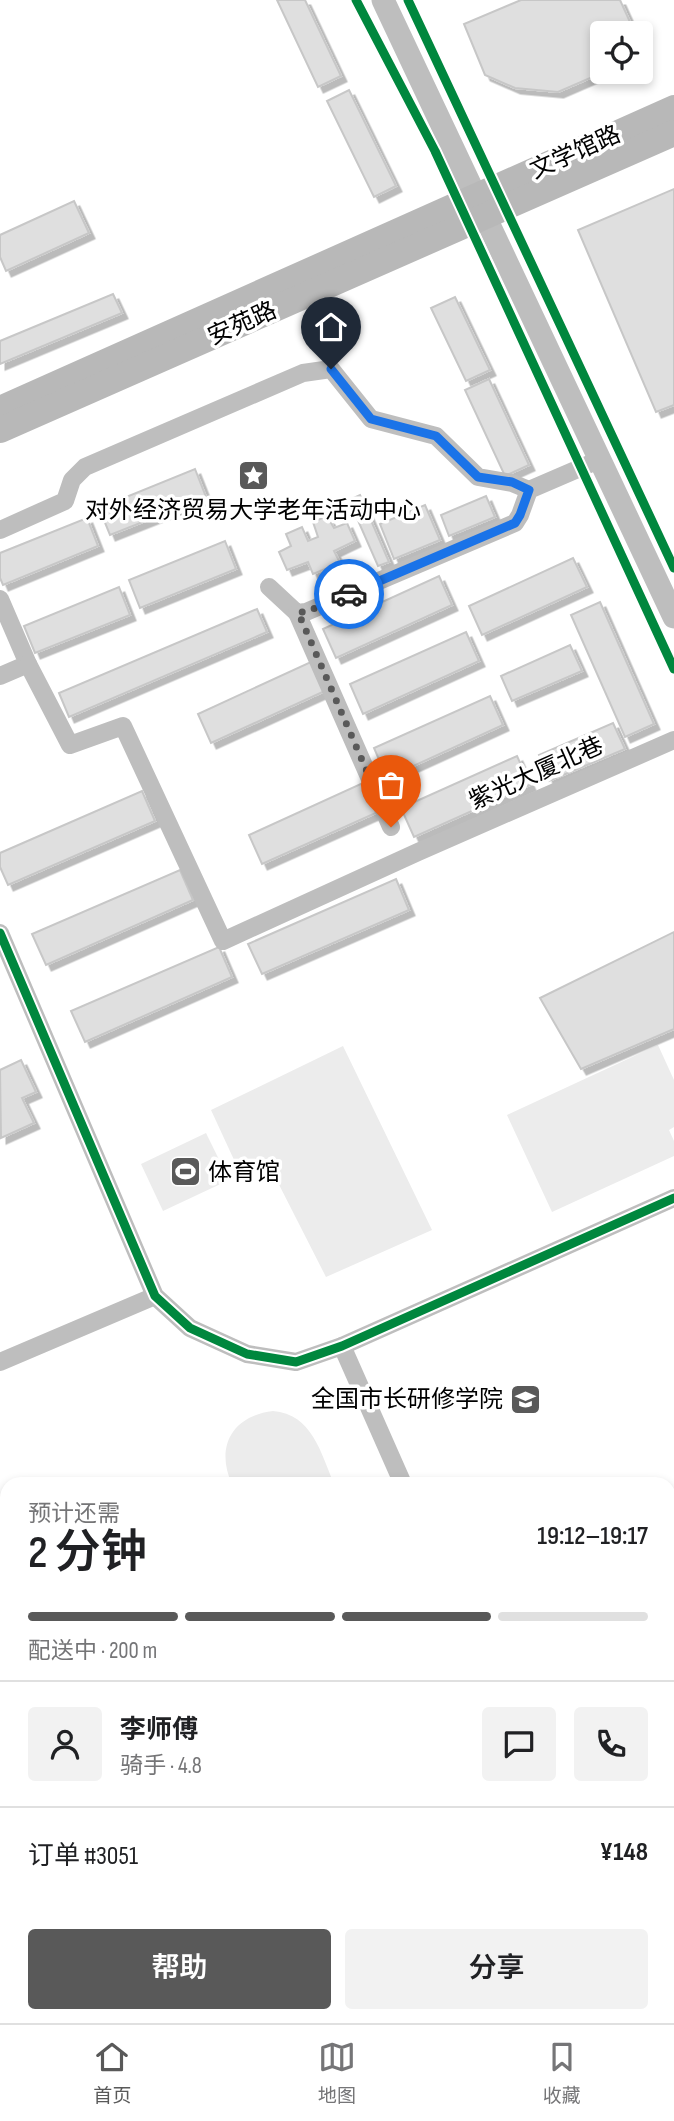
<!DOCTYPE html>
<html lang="zh">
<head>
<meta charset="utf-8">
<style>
  :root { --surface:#fff; --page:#f2f2f2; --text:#202124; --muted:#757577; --line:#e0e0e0; --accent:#595959 }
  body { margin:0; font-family:"Sofia Sans Condensed","Noto Sans SC",sans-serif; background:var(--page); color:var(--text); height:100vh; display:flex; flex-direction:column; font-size:26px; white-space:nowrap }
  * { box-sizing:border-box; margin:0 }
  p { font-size:23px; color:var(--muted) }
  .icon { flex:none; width:38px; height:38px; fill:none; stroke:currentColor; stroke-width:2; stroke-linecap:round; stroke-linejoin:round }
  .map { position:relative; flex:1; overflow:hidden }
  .side { position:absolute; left:0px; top:1477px; width:676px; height:546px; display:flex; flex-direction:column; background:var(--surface); border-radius:21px 21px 0 0; box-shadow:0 4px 10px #0003 }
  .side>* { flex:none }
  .controls { position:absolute; left:590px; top:21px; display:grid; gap:14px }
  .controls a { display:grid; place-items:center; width:63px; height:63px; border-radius:7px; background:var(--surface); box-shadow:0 4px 10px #0003; font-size:35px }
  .pin { position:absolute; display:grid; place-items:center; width:60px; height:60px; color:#fff; margin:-72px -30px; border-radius:50% 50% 50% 0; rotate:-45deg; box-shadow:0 0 7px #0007 }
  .pin .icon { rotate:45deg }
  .courier { position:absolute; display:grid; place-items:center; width:70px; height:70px; margin:-35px; border:5px solid #1a73e8; border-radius:50%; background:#fff; color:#222; box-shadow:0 2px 9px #0007 }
  .summary em { font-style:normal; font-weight:600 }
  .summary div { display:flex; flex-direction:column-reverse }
  .summary { display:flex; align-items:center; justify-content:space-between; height:119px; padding:0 28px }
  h1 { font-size:46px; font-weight:600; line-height:52px }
  .bar { display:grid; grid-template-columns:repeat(4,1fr); gap:10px 7px; align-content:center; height:84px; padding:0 28px }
  .bar i { height:9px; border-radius:5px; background:var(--line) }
  .bar .active { background:var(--accent) }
  .bar p { grid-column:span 4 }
  .line { display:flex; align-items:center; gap:18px; padding:0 28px; border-top:2px solid var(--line) }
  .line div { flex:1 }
  .round { display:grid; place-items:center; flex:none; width:74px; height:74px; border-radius:7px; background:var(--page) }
  .action { display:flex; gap:14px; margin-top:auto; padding:14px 28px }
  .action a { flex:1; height:80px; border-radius:7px; background:var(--accent); color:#fff; font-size:28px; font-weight:600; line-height:80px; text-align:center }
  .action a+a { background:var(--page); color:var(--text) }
  .tab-bar { display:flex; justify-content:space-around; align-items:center; height:98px; border-top:2px solid var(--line); background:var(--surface); font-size:19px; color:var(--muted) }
  .tab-bar a { display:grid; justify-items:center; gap:4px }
  .tab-bar .active { color:var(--accent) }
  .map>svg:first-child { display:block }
  .green { fill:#ececec }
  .building { fill:#dfdfdf; stroke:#c7c7c7; stroke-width:2; filter:url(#shadow) }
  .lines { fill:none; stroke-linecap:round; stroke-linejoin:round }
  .primary-casing { stroke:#dbdbdb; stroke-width:32 }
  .minor { stroke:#bebebe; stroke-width:18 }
  .tertiary { stroke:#bebebe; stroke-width:23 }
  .secondary { stroke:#b8b8b8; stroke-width:26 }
  .primary { stroke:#bebebe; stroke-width:28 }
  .cycleway-casing { stroke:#fff; stroke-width:13 }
  .cycleway { stroke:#00873e; stroke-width:9 }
  .done { stroke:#595959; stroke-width:7; stroke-dasharray:0 12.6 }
  .route { stroke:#1a73e8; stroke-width:9 }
  .labels { text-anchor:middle; stroke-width:7; stroke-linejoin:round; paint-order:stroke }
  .street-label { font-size:24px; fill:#000; stroke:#fff }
  .poi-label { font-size:24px; fill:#000; stroke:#fff }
</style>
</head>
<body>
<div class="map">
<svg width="674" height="2023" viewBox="0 0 674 2023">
  <defs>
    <filter id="shadow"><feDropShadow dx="5.5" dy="5.5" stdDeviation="0" flood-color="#0004"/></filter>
  </defs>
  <rect width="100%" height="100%" fill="#fff"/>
  <g class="green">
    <polygon points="658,1045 674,1080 674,1127 669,1130 674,1141 674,1156 552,1212 507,1115"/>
    <polygon points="343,1046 432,1230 326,1277 269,1165 241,1175 211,1110"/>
    <polygon points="206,1133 229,1180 163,1211 141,1164"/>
    <path d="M273 1411C312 1414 321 1453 334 1484H232C215 1447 232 1416 273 1411Z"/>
  </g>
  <g class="building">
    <polygon points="277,0 305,0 341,76 318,87"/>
    <polygon points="521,0 620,0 635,33 602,33 602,72 604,72 558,92 515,88 485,75 464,24"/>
    <polygon points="349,90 396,186 374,197 327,101"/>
    <polygon points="674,189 674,405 656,412 578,230"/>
    <polygon points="74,201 89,233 6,271 0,257 0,235"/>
    <polygon points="113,294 122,313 0,364 0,341"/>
    <polygon points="455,297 490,370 466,381 431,308"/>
    <polygon points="489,379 529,465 505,476 465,390"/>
    <polygon points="195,469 206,497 110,535 99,508"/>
    <polygon points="360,495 389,562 378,566 349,500"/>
    <polygon points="486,496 495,517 449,536 441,515"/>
    <polygon points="425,505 440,540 394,559 380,524"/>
    <polygon points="327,516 334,528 347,523 355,541 334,551 340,563 313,574 308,562 287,570 279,552 291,546 286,534 302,527 308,541 318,537 313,522"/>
    <polygon points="87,518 98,546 3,585 0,578 0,553"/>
    <polygon points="225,541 236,569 140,608 129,580"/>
    <polygon points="573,558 587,587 482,635 469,606"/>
    <polygon points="439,576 452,605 336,658 323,629"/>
    <polygon points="119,587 130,615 35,653 24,626"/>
    <polygon points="600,602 654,724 625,737 571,615"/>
    <polygon points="257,609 267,632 69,717 59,693"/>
    <polygon points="466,632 479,661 363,714 350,684"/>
    <polygon points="570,645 582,671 512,701 501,676"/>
    <polygon points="313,661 327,690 211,743 198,714"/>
    <polygon points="490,696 503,725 387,778 374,748"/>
    <polygon points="613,723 625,749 549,781 539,755"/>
    <polygon points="517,756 530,785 414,837 401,808"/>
    <polygon points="365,782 378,812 262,864 249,835"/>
    <polygon points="142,791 155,821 8,885 0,867 0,853"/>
    <polygon points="180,870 193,900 46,965 32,934"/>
    <polygon points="396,879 409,910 262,974 248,944"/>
    <polygon points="674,932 674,1029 581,1069 540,998"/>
    <polygon points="219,947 232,977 85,1042 71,1011"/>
    <polygon points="21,1060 36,1092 22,1098 34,1123 1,1138 0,1070"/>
    <polygon points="7,1871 7,1910 3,1912 0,1905 0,1874"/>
    <polygon points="7,1995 7,2016 37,2016 40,2023 0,2023 0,1998"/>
    <polygon points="115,2016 152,2016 136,2023 118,2023"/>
  </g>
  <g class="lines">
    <defs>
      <g id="primary">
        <polyline points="668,1868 674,1865"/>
        <polyline points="668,1899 674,1897"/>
        <polyline points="313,2023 329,2016"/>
        <polyline points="386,2023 403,2016"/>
      </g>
    </defs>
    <use href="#primary" class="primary-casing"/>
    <g class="minor">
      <polyline points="0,530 65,501 72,480 85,467 303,373 331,369 371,419 436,436 478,477 512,483 529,490"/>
      <polyline points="269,587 297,613 306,612 515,523 520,515 529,490 601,459"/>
      <polyline points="0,599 28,664 0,676"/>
      <polyline points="297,613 391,827"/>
      <polyline points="28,664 70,745 123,726 223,941 418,852 674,740"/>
      <polyline points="0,933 155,1296 190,1328 247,1354 296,1362 342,1346 674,1198"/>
      <polyline points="342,1346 403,1484"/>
      <polyline points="0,1362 155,1296"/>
      <polyline points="0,1771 7,1768"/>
    </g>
    <g class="tertiary">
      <polyline points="383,0 674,617"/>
      <polyline points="668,1836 674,1834"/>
      <polyline points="668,1921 674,1918"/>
      <polyline points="241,2023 257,2016"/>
      <polyline points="444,2023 460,2016"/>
    </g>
    <g class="secondary">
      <polyline points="0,409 674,108"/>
      <polyline points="0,430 674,133"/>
    </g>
    <use href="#primary" class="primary"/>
    <defs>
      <g id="cycleway">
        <polyline points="356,0 435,151 674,669"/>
        <polyline points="408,0 674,568"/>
        <polyline points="0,933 155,1296 190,1328 247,1354 296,1362 342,1346 674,1198"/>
      </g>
    </defs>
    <use href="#cycleway" class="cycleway-casing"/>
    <use href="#cycleway" class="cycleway"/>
  </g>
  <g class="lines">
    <polyline class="done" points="349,594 306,612 298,612 391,827"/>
    <polyline class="route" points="331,369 371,419 436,436 478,477 512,482 529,490 520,515 515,523 349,594"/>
  </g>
  <defs>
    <symbol id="sight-square" viewBox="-11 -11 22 22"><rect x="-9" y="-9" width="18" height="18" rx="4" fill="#595959" stroke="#fff"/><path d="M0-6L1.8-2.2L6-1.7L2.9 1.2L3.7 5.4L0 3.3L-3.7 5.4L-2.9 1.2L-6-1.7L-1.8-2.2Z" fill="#fff"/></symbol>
    <symbol id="stadium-square" viewBox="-11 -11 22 22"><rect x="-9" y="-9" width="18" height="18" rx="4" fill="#595959" stroke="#fff"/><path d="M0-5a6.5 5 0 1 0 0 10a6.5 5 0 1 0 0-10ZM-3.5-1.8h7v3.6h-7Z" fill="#fff"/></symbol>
    <symbol id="university-square" viewBox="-11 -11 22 22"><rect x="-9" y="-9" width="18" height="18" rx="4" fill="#595959" stroke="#fff"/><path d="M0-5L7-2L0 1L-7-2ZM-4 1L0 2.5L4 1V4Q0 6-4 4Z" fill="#fff"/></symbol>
  </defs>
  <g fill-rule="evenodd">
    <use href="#sight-square" x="236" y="458" width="35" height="35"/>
    <use href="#stadium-square" x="168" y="1154" width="35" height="35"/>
    <use href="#university-square" x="508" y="1382" width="35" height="35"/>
  </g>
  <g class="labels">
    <g class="street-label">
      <text transform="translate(575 152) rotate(-24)" y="8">文学馆路</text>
      <text transform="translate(242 323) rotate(-24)" y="8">安苑路</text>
      <text transform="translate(536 773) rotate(-24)" y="8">紫光大厦北巷</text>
    </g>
    <g class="poi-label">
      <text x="253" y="518">对外经济贸易大学老年活动中心</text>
      <text x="208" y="1180" text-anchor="start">体育馆</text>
      <text x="503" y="1407" text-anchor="end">全国市长研修学院</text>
    </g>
  </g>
</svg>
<div class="controls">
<a><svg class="icon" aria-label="locate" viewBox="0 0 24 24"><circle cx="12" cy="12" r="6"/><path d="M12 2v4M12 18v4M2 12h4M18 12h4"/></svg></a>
</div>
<div class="pin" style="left:391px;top:827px;background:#ea580c"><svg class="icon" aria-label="bag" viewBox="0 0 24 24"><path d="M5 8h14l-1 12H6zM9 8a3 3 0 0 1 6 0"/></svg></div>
<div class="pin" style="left:331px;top:369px;background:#1f2937"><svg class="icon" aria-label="home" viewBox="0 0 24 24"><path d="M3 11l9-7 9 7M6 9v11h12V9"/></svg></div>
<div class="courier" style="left:349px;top:594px"><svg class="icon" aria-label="car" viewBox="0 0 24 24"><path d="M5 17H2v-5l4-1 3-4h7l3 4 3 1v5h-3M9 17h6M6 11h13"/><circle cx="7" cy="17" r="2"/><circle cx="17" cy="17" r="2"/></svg></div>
<section class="side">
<div class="summary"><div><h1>2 分钟</h1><p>预计还需</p></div><em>19:12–19:17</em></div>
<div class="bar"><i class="active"></i><i class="active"></i><i class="active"></i><i></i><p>配送中 · 200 m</p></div>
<div class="line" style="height:126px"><a class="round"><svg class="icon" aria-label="person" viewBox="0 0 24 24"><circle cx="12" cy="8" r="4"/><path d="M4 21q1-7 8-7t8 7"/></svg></a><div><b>李师傅</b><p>骑手 · 4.8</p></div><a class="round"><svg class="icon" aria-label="chat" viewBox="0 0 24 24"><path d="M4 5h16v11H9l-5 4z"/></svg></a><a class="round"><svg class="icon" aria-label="phone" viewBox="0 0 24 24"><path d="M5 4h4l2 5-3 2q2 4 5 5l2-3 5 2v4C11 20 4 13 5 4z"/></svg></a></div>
<div class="line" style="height:91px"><div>订单 #3051</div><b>¥148</b></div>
<div class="action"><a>帮助</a><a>分享</a></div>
</section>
</div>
<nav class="tab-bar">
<a class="active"><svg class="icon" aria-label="home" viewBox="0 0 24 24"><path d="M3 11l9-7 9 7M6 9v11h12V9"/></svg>首页</a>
<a><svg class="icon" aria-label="map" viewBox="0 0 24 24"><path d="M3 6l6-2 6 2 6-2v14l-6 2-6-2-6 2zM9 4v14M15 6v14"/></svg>地图</a>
<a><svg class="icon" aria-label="saved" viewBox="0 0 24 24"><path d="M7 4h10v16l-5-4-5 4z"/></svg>收藏</a>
</nav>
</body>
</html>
